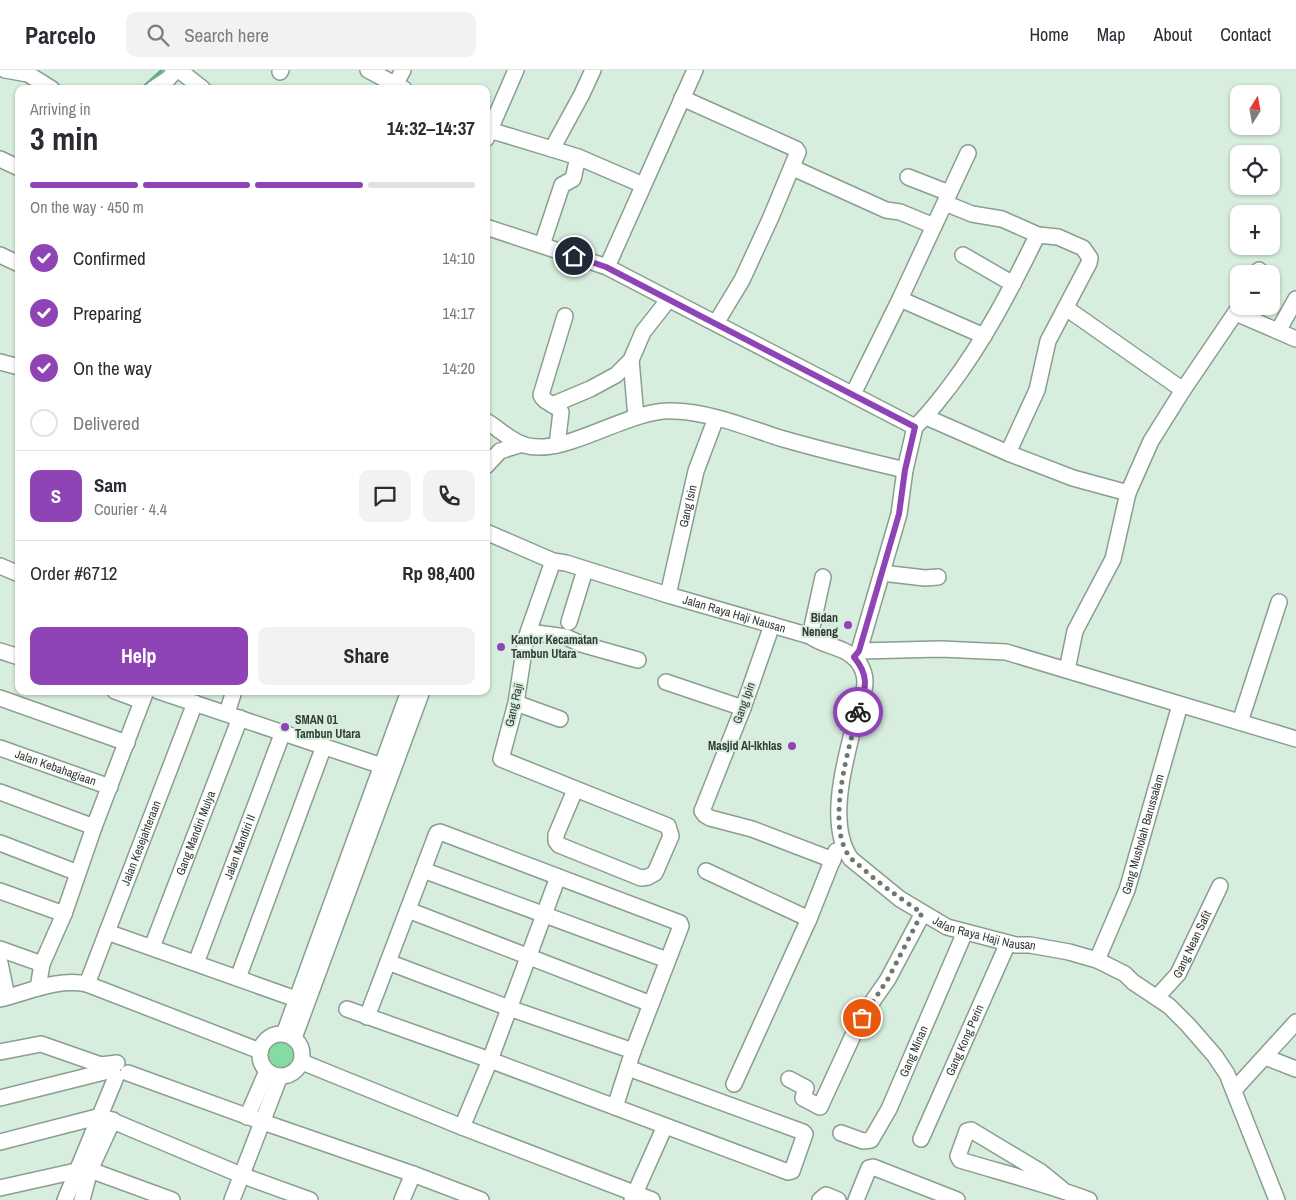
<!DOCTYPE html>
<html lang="en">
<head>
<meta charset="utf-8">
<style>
  :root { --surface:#fff; --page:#f2f2f3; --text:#2b2b33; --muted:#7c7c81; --line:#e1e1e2; --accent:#8f44b6 }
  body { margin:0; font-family:"Archivo Narrow",sans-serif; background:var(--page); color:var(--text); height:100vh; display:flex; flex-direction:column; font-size:19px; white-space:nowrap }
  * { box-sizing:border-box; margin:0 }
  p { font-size:16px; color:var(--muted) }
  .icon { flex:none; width:28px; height:28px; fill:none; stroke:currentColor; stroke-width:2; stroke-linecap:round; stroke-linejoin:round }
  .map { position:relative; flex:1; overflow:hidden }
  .details { position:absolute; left:15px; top:15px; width:475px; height:610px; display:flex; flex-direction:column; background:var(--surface); border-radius:10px; box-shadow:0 1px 4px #0004 }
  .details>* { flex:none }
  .needle { width:32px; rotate:11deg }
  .fabs { position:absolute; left:1230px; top:15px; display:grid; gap:10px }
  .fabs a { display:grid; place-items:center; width:50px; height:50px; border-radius:10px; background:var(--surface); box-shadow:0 1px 4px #0004; font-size:25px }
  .pin { position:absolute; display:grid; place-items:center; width:42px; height:42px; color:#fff; margin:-21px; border:2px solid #fff; border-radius:50%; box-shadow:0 1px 5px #0007 }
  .courier { position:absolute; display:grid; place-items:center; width:50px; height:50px; margin:-25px; border:4px solid #8f44b6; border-radius:50%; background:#fff; color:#222; box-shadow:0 1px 6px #0007 }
  .summary em { font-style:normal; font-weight:700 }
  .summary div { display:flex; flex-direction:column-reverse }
  .summary { display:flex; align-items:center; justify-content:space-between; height:85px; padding:0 15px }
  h1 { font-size:32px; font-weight:700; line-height:38px }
  .bar { display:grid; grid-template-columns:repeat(4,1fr); gap:8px 5px; align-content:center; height:60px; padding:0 15px }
  .bar i { height:6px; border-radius:4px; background:var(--line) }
  .bar .active { background:var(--accent) }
  .bar p { grid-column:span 4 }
  .line { display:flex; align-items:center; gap:12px; padding:0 15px; border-top:1px solid var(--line) }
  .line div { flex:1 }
  .round { display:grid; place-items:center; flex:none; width:52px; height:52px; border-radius:10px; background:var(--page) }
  ol { padding:0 15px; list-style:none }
  li { display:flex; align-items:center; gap:15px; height:55px }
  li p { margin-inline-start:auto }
  li .icon { padding:5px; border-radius:50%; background:var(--accent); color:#fff; stroke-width:4 }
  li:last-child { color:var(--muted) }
  li i { width:28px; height:28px; border:2px solid var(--line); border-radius:50% }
  .button { display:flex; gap:10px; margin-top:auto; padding:10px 15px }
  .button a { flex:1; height:58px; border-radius:10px; background:var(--accent); color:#fff; font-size:20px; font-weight:700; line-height:58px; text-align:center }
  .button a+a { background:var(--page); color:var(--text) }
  header { display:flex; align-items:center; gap:30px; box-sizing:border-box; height:70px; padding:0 25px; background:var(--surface); border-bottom:1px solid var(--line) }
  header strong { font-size:24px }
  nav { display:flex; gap:28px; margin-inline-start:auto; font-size:18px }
  .search { width:350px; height:45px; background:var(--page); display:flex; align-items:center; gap:12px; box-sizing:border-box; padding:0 18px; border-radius:10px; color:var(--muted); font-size:19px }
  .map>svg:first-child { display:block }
  .green { fill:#84dca3 }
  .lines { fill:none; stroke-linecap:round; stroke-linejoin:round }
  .stream { stroke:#55b67b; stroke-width:3 }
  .minor-casing { stroke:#8a9e90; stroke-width:18 }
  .minor { stroke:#fff; stroke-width:15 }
  .done { stroke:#6b796f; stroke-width:5; stroke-dasharray:0 9 }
  .route { stroke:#8f44b6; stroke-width:6 }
  .poi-dot { fill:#8f44b6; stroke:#d7eddd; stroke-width:2 }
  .labels { text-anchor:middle; stroke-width:4; stroke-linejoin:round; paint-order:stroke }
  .street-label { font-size:12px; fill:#313a34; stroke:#d7eddd }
  .poi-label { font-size:12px; font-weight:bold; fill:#313a34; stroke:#d7eddd; text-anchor:end }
</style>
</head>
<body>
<header>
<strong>Parcelo</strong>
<div class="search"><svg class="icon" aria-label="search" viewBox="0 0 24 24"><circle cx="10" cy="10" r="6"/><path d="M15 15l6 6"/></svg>Search here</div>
<nav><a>Home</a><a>Map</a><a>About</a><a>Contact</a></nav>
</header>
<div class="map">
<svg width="1296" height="1130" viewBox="0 0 1296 1130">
  <rect width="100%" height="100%" fill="#d7eddd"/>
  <path class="green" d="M281 964C286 966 295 969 299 973 310 984 298 1001 287 1006L263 1052 247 1047 267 1001 260 988 262 974 274 965Z"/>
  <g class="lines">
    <g class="stream">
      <polyline points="56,15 62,19"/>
      <polyline points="141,19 162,0"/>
    </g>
    <defs>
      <g id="minor">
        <polyline points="5,0 28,4 52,19"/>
        <polyline points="179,0 203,19"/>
        <polyline points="368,0 404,19"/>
        <polyline points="280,2 281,0"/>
        <polyline points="153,19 168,9 176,0"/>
        <polyline points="393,19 403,0"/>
        <polyline points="682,28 796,79 798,82 771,147 742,210 716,253"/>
        <polyline points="486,59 552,79 582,24 593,0"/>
        <polyline points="486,69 516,0"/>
        <polyline points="552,79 578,87 643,115"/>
        <polyline points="0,89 19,98"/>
        <polyline points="793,98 886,140 900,142 934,156"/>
        <polyline points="908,107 949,123"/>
        <polyline points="945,133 972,144 1002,149 1038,165 1058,167 1083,178 1090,188 1089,193 1048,271 1037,320 1008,383"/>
        <polyline points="486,157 607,197 915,357 905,400 899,444 859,581 853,587"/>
        <polyline points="542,175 562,115 573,109 578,87"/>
        <polyline points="0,185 19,194"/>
        <polyline points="963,185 1013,214"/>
        <polyline points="607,197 695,0"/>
        <polyline points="1257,204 1259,200"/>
        <polyline points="900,229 984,266"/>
        <polyline points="1066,238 1183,320"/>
        <polyline points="1236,243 1296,269"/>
        <polyline points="1278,261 1296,229"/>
        <polyline points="631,290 636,347"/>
        <polyline points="0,292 19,297"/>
        <polyline points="853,324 900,229 968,83"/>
        <polyline points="552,335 590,319 616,305 631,290 643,262 669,229"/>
        <polyline points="926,347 1008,383 1073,408 1128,423"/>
        <path d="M486 351C498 358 511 371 524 375 565 388 628 338 674 341 710 342 746 357 780 368 821 380 863 390 905 400"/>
        <path d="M915 357C929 344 939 330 950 316 984 271 1010 221 1035 170L1038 165"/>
        <path d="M557 375 561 342C556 334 544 333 541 325L565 246"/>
        <polyline points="486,396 500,381 522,374"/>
        <path id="s1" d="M486 462 553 491 566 493 668 525 810 566C826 578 847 576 859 593 871 611 862 626 857 644 847 684 825 753 851 789L900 829 947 857 1016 875H1030L1069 882 1097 890 1125 904 1133 912 1169 936 1188 955 1215 986 1227 1004 1277 1130"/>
        <polyline points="553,491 526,568 516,633 501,689 668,756 671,766 655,803 648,807 641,808 559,775 556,771 556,765 575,720"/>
        <polyline points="0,496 19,504"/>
        <polyline points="882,503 925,508 938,507"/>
        <path id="s2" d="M668 525 696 401 716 348"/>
        <polyline points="569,552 585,500"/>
        <polyline points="772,555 743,638 702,741 705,745 710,748 752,759 833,790"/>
        <polyline points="529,562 566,567 581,574 638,590"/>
        <polyline points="810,566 823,507"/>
        <polyline points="0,581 19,587"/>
        <polyline points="859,581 941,579 1006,582 1296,669"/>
        <polyline points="1067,600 1075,561 1113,489 1128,423 1151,371 1183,320 1240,236"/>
        <polyline points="666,612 743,638"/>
        <polyline points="115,621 142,631"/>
        <polyline points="158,621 391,699"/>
        <polyline points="0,628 127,673"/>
        <polyline points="516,633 560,649"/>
        <polyline points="227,643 234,621"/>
        <polyline points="1240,652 1279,532"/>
        <path id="s3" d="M0 678 110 717"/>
        <polyline points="0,722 94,757"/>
        <polyline points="0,773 78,803"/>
        <polyline points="423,800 667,890"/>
        <polyline points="706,801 809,849 836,781"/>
        <polyline points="0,821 64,844"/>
        <polyline points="408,840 651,934"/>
        <polyline points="107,862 296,929"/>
        <path id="s4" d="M152 877 240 648"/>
        <polyline points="0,879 42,894"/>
        <path id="s5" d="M1097 890 1127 820 1180 635"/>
        <polyline points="388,892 509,938 633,981"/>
        <polyline points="0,893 7,927"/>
        <path id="s6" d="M196 893 283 662"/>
        <polyline points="238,908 324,676"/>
        <path id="s7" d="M87 914 195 633"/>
        <polyline points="38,918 42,894 64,844 94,757 146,621"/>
        <path id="s8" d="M1157 927 1178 904 1220 816"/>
        <path d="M0 929C29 922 57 908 87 914L260 981"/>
        <polyline points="347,939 490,990 788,1102 792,1101 805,1064 803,1062 628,998"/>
        <polyline points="367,947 437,763 440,762 680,853 681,856 633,981 615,1037"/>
        <circle cx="281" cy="985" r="21"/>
        <polyline points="284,964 409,621"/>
        <polyline points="294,968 422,621"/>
        <polyline points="0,982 41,974 101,995 117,993"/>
        <polyline points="1265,987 1296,999"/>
        <polyline points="302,992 462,1057 652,1130"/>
        <polyline points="128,1003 263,1052 413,1104 481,1130"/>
        <polyline points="789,1009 806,1018 803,1028 820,1037 855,961 870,935 888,909 923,843"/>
        <polyline points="734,1014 809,849"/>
        <polyline points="1234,1020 1296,952"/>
        <polyline points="0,1028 112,1000"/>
        <polyline points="101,1046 241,1105 310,1130"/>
        <polyline points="247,1047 267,1001"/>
        <polyline points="462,1057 490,990 558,807"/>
        <path id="s9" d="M841 1063 863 1071 871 1070 889 1039 965 862"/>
        <path id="s10" d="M921 1069 1008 873"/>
        <polyline points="0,1072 101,1046"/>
        <polyline points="90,1100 172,1130"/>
        <polyline points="0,1118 76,1101"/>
        <path d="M1062 1119 1041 1102 971 1060 967 1061 958 1086 960 1090C1003 1103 1047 1114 1089 1130"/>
        <polyline points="65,1130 116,1007"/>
        <polyline points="82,1130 90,1100 113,1050"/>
        <polyline points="232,1130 280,1006"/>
        <polyline points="402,1130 413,1104"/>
        <polyline points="632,1130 665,1056"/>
        <polyline points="820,1130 826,1125 838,1130"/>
        <polyline points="856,1130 869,1098 873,1097 957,1130"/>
      </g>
    </defs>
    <use href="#minor" class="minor-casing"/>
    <use href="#minor" class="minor"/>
  </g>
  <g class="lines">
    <path class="done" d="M858 642C849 678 828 747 846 781 849 788 855 792 861 797 881 815 901 829 922 843L888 909 862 948"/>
    <path class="route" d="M574 186 606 197 915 357 905 400 899 444 859 581 854 587C871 608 865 619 858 642"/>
  </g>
  <g class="poi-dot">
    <circle cx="848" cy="555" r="5"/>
    <circle cx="501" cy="577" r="5"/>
    <circle cx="285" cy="657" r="5"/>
    <circle cx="792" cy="676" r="5"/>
  </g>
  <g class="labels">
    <g class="street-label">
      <text dy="4" stroke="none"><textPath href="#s2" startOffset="91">Gang Isin</textPath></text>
      <text dy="4" stroke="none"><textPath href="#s1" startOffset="262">Jalan Raya Haji Nausan</textPath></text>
      <text transform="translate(744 633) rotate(-70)" y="4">Gang Ipin</text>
      <text transform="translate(514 635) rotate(-77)" y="4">Gang Raji</text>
      <text dy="4" stroke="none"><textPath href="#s3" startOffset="59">Jalan Kebahagiaan</textPath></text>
      <text dy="4" stroke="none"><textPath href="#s4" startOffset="122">Gang Mandiri Mulya</textPath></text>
      <text dy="4" stroke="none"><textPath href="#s5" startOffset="134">Gang Musholah Barussalam</textPath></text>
      <text dy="4" stroke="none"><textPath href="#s7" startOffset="151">Jalan Kesejahteraan</textPath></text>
      <text dy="4" stroke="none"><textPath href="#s6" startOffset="124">Jalan Mandiri II</textPath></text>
      <text dy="4" stroke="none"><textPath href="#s1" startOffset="756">Jalan Raya Haji Nausan</textPath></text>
      <text dy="4" stroke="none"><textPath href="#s8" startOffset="64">Gang Nean Safit</textPath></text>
      <text dy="4" stroke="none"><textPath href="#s10" startOffset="108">Gang Kong Perin</textPath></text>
      <text dy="4" stroke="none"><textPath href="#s9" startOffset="130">Gang Minan</textPath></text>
    </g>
    <g class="poi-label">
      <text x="838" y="552">Bidan<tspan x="838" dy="14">Neneng</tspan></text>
      <text x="511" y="574" text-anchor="start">Kantor Kecamatan<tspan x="511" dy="14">Tambun Utara</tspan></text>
      <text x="295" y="654" text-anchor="start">SMAN 01<tspan x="295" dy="14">Tambun Utara</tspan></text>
      <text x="782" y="680">Masjid Al-Ikhlas</text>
    </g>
  </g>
</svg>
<div class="fabs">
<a><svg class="needle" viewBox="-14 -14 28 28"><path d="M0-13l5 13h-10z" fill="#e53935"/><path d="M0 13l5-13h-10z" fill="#7c7c81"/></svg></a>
<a><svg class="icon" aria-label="locate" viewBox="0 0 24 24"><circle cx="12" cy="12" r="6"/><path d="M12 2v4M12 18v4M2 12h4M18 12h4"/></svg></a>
<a>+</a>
<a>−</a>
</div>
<div class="pin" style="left:862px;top:948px;background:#ea580c"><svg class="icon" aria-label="bag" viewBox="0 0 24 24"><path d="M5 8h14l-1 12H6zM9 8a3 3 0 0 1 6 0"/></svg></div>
<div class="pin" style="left:574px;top:186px;background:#1f2937"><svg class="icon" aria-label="home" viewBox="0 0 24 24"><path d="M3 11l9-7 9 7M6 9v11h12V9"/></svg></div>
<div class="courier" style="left:858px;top:642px"><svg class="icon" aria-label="bike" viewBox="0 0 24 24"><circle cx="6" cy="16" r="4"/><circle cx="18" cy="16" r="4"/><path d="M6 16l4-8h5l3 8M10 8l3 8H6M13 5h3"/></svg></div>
<section class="details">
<div class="summary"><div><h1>3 min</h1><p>Arriving in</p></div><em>14:32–14:37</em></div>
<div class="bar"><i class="active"></i><i class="active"></i><i class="active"></i><i></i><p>On the way · 450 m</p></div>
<ol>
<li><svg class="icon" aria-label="check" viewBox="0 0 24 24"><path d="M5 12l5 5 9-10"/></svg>Confirmed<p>14:10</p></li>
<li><svg class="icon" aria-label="check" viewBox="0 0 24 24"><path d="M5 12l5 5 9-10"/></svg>Preparing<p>14:17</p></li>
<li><svg class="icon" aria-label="check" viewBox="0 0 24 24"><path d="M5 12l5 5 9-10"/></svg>On the way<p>14:20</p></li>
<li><i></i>Delivered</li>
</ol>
<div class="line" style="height:90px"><b class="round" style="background:var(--accent);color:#fff">S</b><div><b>Sam</b><p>Courier · 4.4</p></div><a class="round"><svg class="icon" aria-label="chat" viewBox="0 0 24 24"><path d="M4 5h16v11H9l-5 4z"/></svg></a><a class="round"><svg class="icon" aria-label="phone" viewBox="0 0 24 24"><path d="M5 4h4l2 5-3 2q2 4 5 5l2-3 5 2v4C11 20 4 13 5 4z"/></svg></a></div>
<div class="line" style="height:65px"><div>Order #6712</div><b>Rp 98,400</b></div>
<div class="button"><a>Help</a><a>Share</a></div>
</section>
</div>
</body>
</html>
